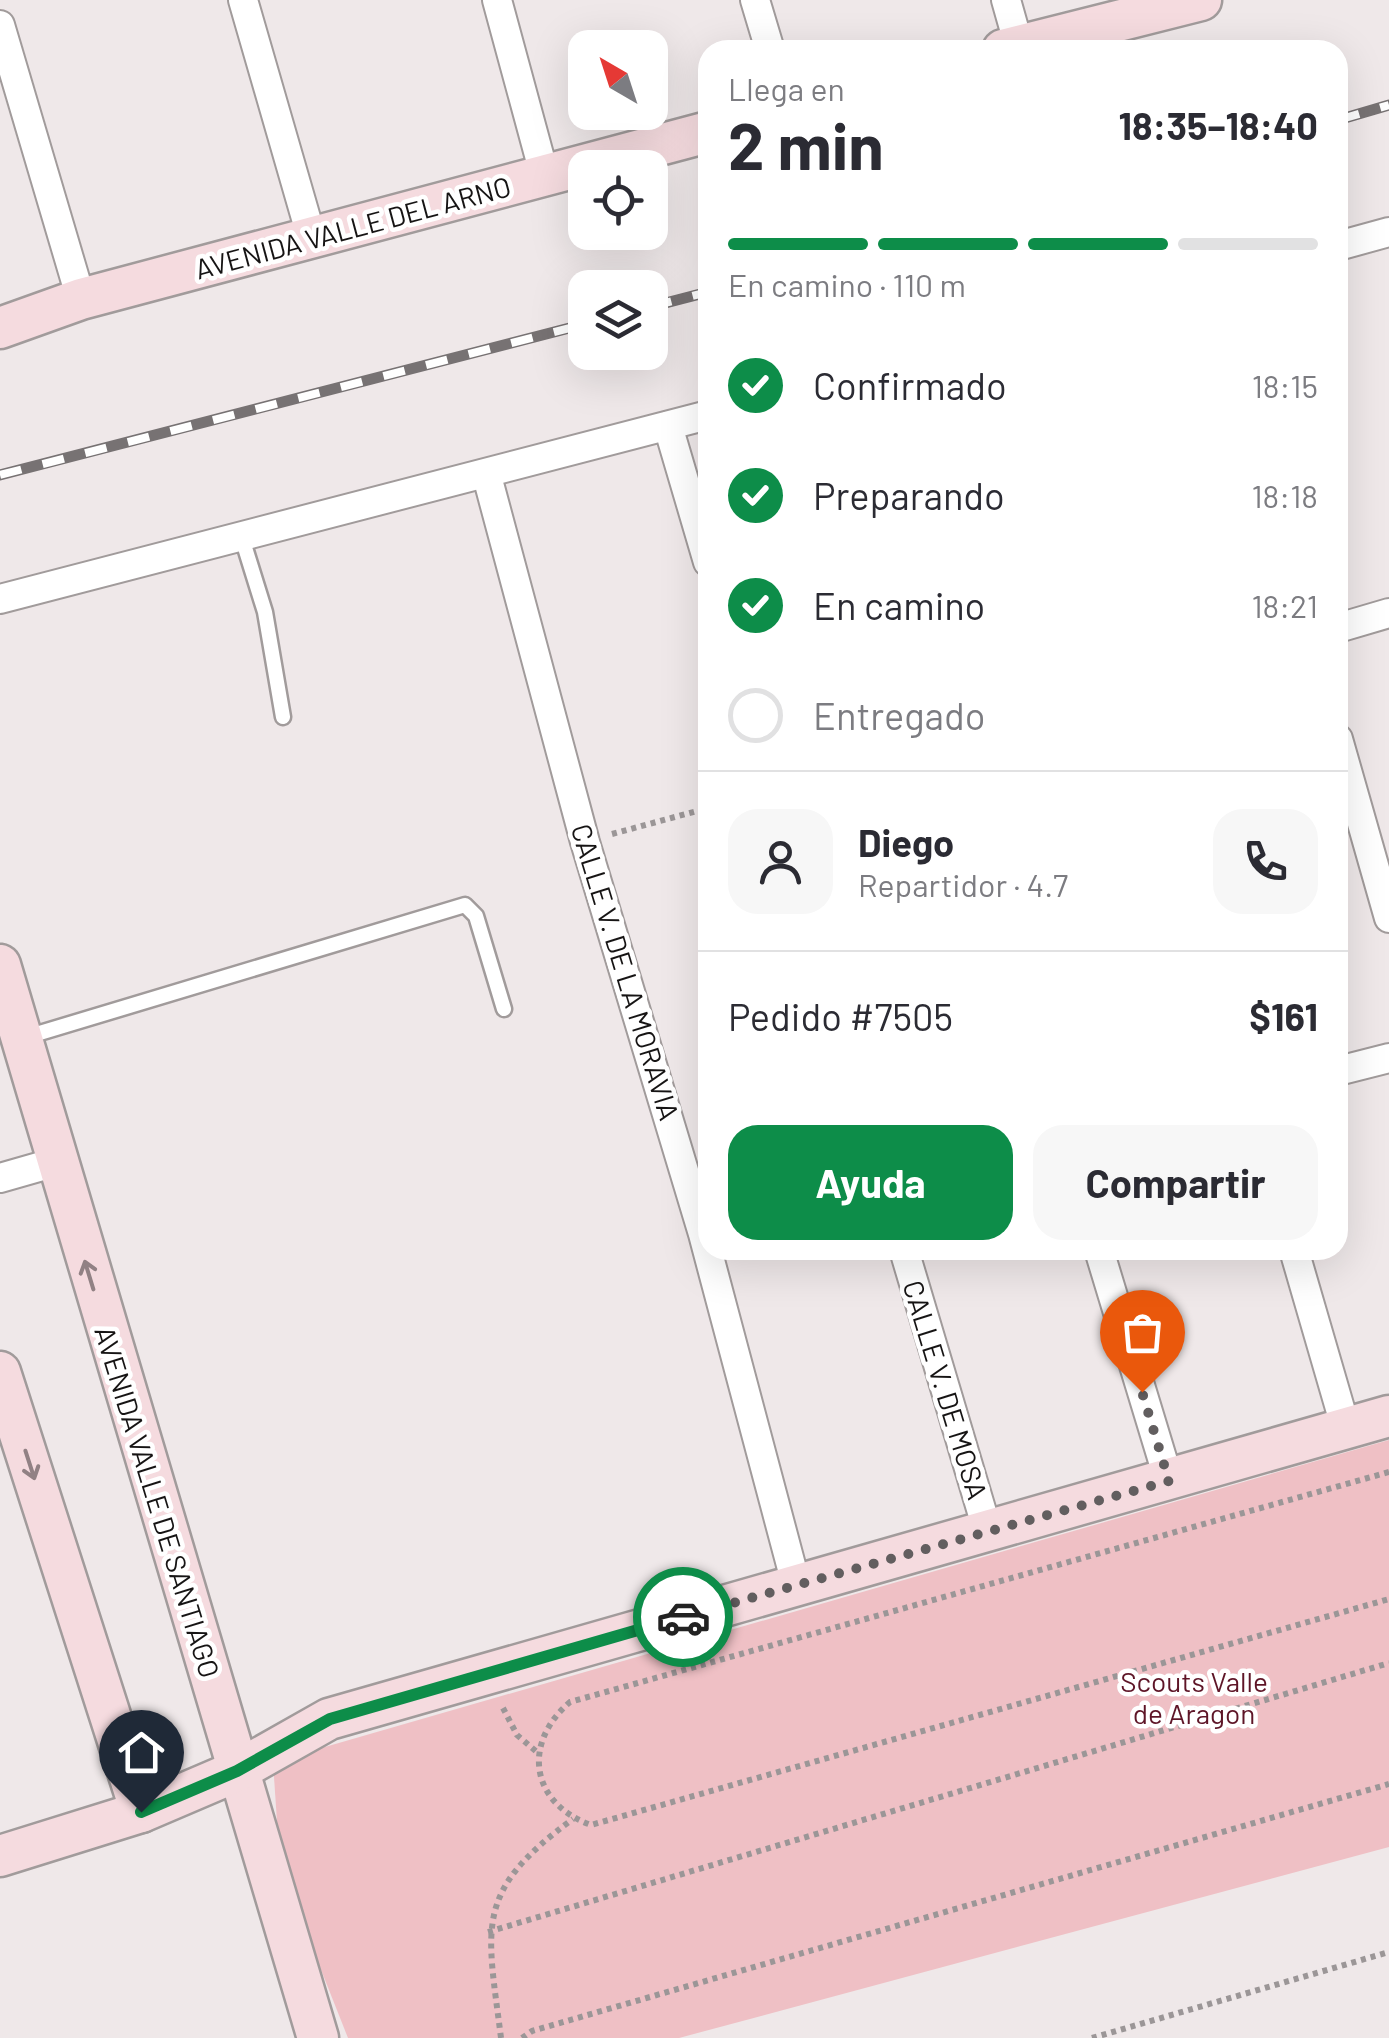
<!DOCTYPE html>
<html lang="es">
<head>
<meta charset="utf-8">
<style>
  :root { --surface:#fff; --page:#f7f7f7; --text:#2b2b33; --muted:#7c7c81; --line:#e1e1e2; --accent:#0d8d49 }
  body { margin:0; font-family:Barlow,sans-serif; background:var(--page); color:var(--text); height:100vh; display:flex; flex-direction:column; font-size:38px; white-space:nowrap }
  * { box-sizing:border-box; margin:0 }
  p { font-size:32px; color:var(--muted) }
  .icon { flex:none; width:55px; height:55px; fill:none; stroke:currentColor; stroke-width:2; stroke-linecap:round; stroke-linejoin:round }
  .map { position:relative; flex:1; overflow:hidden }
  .side { position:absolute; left:698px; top:40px; width:650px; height:1220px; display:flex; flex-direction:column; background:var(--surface); border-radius:30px; box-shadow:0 10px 40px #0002 }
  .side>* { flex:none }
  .needle { width:65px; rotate:321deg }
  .tools { position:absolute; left:568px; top:30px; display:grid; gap:20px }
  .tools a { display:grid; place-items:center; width:100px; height:100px; border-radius:20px; background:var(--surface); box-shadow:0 10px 40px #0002; font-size:50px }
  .pin { position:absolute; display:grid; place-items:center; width:85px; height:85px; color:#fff; margin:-102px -42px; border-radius:50% 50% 50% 0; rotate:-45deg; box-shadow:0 0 10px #0007 }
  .pin .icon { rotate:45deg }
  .courier { position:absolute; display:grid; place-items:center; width:100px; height:100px; margin:-50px; border:8px solid #0d8d49; border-radius:50%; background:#fff; color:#222; box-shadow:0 2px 12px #0007 }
  .overview em { font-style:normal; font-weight:700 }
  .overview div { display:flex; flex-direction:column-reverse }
  .overview { display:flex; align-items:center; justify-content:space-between; height:170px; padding:0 30px }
  h1 { font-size:65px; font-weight:700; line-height:75px }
  .bar { display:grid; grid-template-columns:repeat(4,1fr); gap:15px 10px; align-content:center; height:120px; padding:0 30px }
  .bar i { height:12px; border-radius:8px; background:var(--line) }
  .bar .selected { background:var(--accent) }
  .bar p { grid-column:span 4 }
  .line { display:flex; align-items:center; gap:25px; padding:0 30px; border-top:2px solid var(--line) }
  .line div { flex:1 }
  .round { display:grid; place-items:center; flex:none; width:105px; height:105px; border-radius:30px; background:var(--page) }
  ol { padding:0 30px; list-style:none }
  li { display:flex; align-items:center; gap:30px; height:110px }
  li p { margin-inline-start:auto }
  li .icon { padding:10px; border-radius:50%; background:var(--accent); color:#fff; stroke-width:4 }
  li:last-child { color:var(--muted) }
  li i { width:55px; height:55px; border:5px solid var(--line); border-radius:50% }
  .action { display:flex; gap:20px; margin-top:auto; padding:20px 30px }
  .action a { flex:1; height:115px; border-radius:30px; background:var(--accent); color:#fff; font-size:40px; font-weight:700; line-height:115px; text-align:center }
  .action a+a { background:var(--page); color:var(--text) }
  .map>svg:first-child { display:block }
  .green { fill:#efc0c5 }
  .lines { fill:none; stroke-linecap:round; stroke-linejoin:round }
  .lane-casing { stroke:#a19b9b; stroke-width:19 }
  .street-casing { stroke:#a19b9b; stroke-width:32 }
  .secondary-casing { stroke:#a19b9b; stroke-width:45 }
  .path { stroke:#9b9697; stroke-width:6; stroke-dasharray:5 5; stroke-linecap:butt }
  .lane { stroke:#fff; stroke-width:14 }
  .street { stroke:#fff; stroke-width:28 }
  .secondary { stroke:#f5dbdf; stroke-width:40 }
  .rail-casing { stroke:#777273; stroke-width:11 }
  .rail { stroke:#fff; stroke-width:8; stroke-dasharray:22; stroke-linecap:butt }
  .oneway { stroke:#918184 }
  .done { stroke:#625e5f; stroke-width:10; stroke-dasharray:0 18 }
  .route { stroke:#0d8d49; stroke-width:12 }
  .labels { text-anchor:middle; stroke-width:9; stroke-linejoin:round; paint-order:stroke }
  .street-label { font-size:28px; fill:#161414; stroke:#fff }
  .park-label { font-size:28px; fill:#5e1527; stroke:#fff }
</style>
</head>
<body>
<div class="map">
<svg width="1389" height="2038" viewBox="0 0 1389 2038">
  <rect width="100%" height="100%" fill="#efe8e9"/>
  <polygon class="green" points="1389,1440 1389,1847 679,2038 348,2038 280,1866 273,1762"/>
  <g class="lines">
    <defs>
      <g id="lane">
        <polyline points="242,538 265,612 283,717"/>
        <polyline points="23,1038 465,905 476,916 504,1009"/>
      </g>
      <g id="street">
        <polyline points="243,0 312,239"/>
        <polyline points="497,0 545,177"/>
        <polyline points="755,0 770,50"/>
        <polyline points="1006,0 1019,46"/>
        <polyline points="0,25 81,299"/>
        <polyline points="1338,246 1389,232"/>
        <polyline points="668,426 708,562"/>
        <polyline points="487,476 585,842 703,1234 796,1584"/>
        <polyline points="0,599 708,415"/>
        <polyline points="1338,628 1389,613"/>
        <polyline points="1338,739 1389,918"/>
        <polyline points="1338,1071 1389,1058"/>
        <polyline points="0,1178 56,1162"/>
        <polyline points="904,1250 987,1529"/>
        <polyline points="1099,1250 1169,1481"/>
        <polyline points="1294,1250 1346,1429"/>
      </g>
      <g id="secondary">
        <polyline points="1003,50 1201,0"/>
        <polyline points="0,328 81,299 708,132"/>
        <polyline points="0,965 318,2038"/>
        <polyline points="0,1372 141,1812"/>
        <polyline points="0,1856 141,1812 237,1771 329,1719 1389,1416"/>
      </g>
    </defs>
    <use href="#lane" class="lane-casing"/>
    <use href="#street" class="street-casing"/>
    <use href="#secondary" class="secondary-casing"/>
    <g class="path">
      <polyline points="612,834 708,808"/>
      <path d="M1389 1472 570 1702C522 1743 530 1803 591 1825L1389 1599"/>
      <polyline points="503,1708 517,1735 538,1753"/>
      <polyline points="488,1932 1389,1663"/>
      <path d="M501 2038C487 1926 473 1892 573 1819"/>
      <polyline points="522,2038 532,2031 1389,1784"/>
      <polyline points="1092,2038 1389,1952"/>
    </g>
    <use href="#lane" class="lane"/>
    <use href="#street" class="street"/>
    <use href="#secondary" class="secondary"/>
    <defs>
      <g id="rail">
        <polyline points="1338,120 1389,105"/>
        <polyline points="650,307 708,292"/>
        <polyline points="0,475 585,324"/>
      </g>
    </defs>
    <use href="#rail" class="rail-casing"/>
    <use href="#rail" class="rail"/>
  </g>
  <defs><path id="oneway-shaft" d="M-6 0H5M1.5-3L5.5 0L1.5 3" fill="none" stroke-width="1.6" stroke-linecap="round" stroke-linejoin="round" transform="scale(2.5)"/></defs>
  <g class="oneway">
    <use href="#oneway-shaft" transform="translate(89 1275) rotate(-107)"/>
    <use href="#oneway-shaft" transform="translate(30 1465) rotate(72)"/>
  </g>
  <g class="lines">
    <polyline class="done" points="683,1617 1169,1481 1142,1392"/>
    <polyline class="route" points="141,1812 237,1771 330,1719 683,1617"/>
  </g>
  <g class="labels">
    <g class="street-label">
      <text transform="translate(353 228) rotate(-15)" y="10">AVENIDA VALLE DEL ARNO</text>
      <text transform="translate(625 972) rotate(73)" y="10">CALLE V. DE LA MORAVIA</text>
      <text transform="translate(945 1390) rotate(73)" y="10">CALLE V. DE MOSA</text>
      <text transform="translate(157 1502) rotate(73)" y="10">AVENIDA VALLE DE SANTIAGO</text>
    </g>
    <g class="park-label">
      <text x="1194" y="1692">Scouts Valle<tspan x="1194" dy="32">de Aragon</tspan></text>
    </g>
  </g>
</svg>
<div class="tools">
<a><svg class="needle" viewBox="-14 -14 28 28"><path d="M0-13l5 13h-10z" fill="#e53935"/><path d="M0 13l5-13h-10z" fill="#7c7c81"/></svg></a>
<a><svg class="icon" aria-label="locate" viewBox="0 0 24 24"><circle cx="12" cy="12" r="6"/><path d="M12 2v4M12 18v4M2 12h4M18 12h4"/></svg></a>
<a><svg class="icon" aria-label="layers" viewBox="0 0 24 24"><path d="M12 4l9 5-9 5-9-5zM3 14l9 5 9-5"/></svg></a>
</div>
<div class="pin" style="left:1142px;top:1392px;background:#ea580c"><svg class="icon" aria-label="bag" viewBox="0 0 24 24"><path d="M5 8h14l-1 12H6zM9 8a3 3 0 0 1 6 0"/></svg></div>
<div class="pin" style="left:141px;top:1812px;background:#1f2937"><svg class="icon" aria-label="home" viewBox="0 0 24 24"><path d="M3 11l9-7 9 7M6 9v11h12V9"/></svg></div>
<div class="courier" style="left:683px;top:1617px"><svg class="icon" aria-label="car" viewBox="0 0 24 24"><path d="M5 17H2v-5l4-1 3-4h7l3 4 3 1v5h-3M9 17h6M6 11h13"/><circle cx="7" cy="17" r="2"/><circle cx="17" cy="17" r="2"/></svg></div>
<section class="side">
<div class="overview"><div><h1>2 min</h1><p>Llega en</p></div><em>18:35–18:40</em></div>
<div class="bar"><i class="selected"></i><i class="selected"></i><i class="selected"></i><i></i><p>En camino · 110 m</p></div>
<ol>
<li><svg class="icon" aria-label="check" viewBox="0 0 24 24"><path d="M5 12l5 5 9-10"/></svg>Confirmado<p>18:15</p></li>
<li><svg class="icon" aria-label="check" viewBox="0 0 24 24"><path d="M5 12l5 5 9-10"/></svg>Preparando<p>18:18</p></li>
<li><svg class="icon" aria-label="check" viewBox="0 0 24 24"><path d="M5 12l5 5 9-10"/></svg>En camino<p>18:21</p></li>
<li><i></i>Entregado</li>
</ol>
<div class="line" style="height:180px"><a class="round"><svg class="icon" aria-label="person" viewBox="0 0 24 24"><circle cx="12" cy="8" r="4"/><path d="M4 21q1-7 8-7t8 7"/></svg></a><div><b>Diego</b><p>Repartidor · 4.7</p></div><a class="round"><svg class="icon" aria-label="phone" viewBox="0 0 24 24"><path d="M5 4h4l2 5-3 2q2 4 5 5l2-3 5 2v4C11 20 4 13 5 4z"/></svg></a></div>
<div class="line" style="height:130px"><div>Pedido #7505</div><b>$161</b></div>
<div class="action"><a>Ayuda</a><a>Compartir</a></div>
</section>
</div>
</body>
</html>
